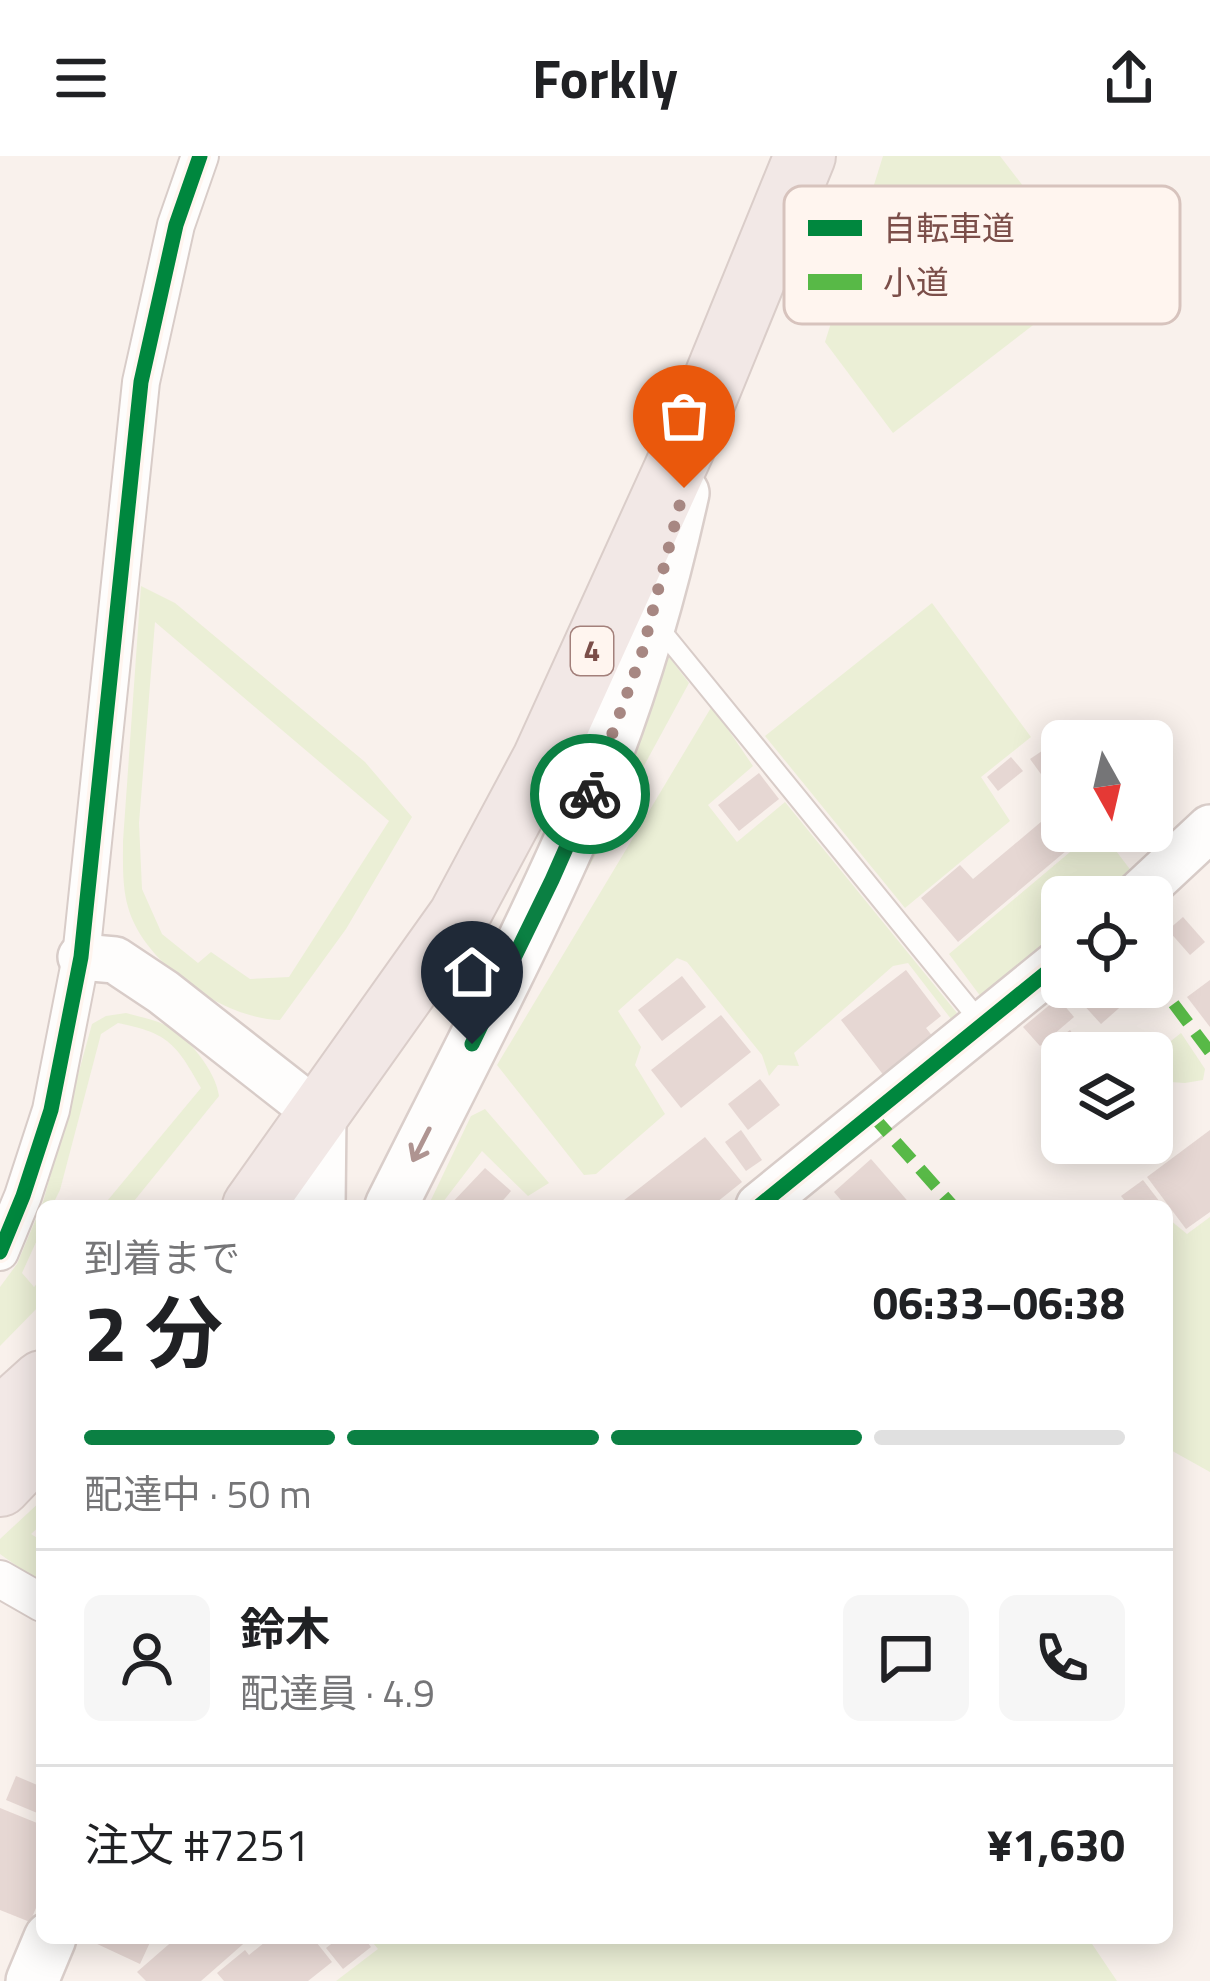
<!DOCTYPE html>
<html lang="ja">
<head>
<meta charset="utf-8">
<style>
  :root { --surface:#fff; --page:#f6f6f6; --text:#202124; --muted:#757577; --line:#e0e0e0; --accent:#0b8043 }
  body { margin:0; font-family:"Titillium Web","Noto Sans JP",sans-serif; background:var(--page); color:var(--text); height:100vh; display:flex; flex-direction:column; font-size:45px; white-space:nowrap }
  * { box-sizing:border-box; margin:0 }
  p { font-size:39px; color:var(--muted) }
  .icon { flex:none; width:66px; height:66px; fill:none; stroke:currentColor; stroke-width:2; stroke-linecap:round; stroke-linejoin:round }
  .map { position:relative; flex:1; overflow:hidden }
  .drawer { position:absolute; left:36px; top:1044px; width:1137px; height:744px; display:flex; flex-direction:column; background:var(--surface); border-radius:18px; box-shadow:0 6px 30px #0003 }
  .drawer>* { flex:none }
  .needle { width:78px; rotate:172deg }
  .fabs { position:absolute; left:1041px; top:564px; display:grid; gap:24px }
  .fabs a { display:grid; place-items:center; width:132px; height:132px; border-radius:18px; background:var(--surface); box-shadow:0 6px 30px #0003; font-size:60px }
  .pin { position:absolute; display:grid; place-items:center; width:102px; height:102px; color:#fff; margin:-123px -51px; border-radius:50% 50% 50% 0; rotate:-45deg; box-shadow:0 0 12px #0007 }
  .pin .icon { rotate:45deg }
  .courier { position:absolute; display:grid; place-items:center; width:120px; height:120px; margin:-60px; border:9px solid #0b8043; border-radius:50%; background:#fff; color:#222; box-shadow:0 3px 15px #0007 }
  .head em { font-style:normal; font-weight:700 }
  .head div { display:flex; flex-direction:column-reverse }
  .head { display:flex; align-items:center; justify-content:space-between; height:204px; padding:0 48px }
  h1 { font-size:78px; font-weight:700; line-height:90px }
  .bar { display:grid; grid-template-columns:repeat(4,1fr); gap:18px 12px; align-content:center; height:144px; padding:0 48px }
  .bar i { height:15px; border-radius:9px; background:var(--line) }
  .bar .current { background:var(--accent) }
  .bar p { grid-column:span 4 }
  .line { display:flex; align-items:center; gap:30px; padding:0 48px; border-top:3px solid var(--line) }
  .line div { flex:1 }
  .round { display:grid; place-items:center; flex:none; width:126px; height:126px; border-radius:18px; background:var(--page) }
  header { display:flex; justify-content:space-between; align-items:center; height:156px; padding:0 48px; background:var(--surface); font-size:54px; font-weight:700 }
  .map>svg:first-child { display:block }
  .green { fill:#ebefd6; fill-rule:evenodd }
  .building { fill:#e6d7d3 }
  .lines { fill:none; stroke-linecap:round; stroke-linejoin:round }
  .service-casing { stroke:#d8ccc8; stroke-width:22 }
  .minor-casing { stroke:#d8ccc8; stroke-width:40 }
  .tertiary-casing { stroke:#d8ccc8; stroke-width:50 }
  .secondary-casing { stroke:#daceca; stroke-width:56 }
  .trunk-casing { stroke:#dacdc9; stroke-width:64 }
  .service { stroke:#fefdfc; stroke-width:18 }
  .minor { stroke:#fefdfc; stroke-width:36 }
  .tertiary { stroke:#fefdfc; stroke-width:45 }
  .secondary { stroke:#fefdfc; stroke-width:51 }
  .trunk { stroke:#f2e8e6; stroke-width:60 }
  .quiet { stroke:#58b947; stroke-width:12; stroke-dasharray:24 12; stroke-linecap:butt }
  .cycleway-casing { stroke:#fff5ef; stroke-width:22 }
  .cycleway { stroke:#00873e; stroke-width:15 }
  .oneway { stroke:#af9491 }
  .done { stroke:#a78782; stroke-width:12; stroke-dasharray:0 21.6 }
  .route { stroke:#0b8043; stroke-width:15 }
  .labels { text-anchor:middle; stroke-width:9; stroke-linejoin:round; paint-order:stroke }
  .shield { fill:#fff5ef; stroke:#a3807b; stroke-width:3 }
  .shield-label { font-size:30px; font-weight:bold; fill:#7b4e49 }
  .key { fill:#fff5ef; stroke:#d7c3bd; stroke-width:3 }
  .key-label { font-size:33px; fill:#7b4e49 }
</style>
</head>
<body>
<header><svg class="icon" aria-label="menu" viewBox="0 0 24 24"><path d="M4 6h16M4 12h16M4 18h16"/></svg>Forkly<svg class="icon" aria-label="share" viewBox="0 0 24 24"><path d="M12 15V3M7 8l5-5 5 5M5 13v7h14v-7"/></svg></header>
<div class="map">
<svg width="1210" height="1825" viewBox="0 0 1210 1825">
  <rect width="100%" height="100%" fill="#f9f1ec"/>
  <g class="green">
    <polygon points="883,0 1000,0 1056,73 1089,126 893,277 825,186"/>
    <path d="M141 430 175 447 365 606 412 661 346 773 280 864C224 863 143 807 128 751 122 730 123 707 123 685ZM155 466 389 665 289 821 250 823 211 796 198 807 162 778 142 733 139 667Z"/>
    <polygon points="932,447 1031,581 981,621 1010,665 905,752 765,580"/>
    <polygon points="666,497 689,527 491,891"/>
    <polygon points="712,550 753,610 708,649 737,686 785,646 957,857 951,863 908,807 893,810 794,897 799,910 778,909 769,920 762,899 687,806 677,802 618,855 641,891 635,909 665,958 596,1018 584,1019 497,909"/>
    <polygon points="1095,675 1101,675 1132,716 1105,741 1062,741 1062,780 994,842 981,841 949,798"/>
    <path d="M126 857C139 861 153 863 165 869 187 879 216 915 219 940L130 1050H103L201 932C177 889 169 877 118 867L101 878 60 1034 52 1050H42V1073L22 1117 34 1131 42 1122V1147L0 1190V1131L17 1108 43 1046 92 868 106 860Z"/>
    <polygon points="1181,877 1205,913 1203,924 1185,927 1170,926 1152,955 1152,900"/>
    <polygon points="485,953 549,1027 528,1040 482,995 440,1050 433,1050 430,1046 471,960"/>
    <polygon points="1210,1061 1210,1316 1167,1292 1167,1067 1170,1064 1187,1078"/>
    <polygon points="42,1344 42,1368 31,1378 42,1385 42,1428 0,1398 0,1383"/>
    <polygon points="369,1782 1088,1782 1117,1825 336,1825 378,1793"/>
  </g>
  <g class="building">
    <polygon points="1042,595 1062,622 1062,647 1030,603"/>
    <polygon points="1011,601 1023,615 998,635 987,621"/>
    <polygon points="759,617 779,643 739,675 718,649"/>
    <polygon points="1048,660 1073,689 958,786 921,742 960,709 973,723"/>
    <polygon points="1183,761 1205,786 1190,799 1168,774"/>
    <polygon points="906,814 941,860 926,872 937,886 888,925 841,864"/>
    <polygon points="682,820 706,851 662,885 638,854"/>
    <polygon points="1210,824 1210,871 1187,841"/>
    <polygon points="1076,831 1143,831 1101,868 1071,835"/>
    <polygon points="1058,842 1074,861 1040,890 1023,871"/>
    <polygon points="721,859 751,896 681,952 651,914"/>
    <polygon points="1070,874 1086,897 1062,897 1062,921 1042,895"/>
    <polygon points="760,923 780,949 748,974 728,948"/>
    <polygon points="741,974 762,1004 746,1015 725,986"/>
    <polygon points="1210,974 1210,1056 1186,1073 1147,1021"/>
    <polygon points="705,981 742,1026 712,1050 627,1050 623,1045"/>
    <polygon points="871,1003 912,1050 846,1050 834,1036"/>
    <polygon points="485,1012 511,1035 498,1050 449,1050"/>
    <polygon points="1143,1024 1163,1050 1129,1050 1121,1040"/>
    <polygon points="16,1620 42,1631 42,1659 6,1644"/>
    <polygon points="0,1652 42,1669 42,1738 30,1766 0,1754"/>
    <polygon points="98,1782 152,1782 140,1808 95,1787"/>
    <polygon points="176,1782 250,1782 201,1825 146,1825 137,1816"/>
    <polygon points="270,1782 313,1782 332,1806 308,1825 224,1825 217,1817 245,1794 249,1799"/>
    <polygon points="339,1782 364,1782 371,1791 343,1813 326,1792"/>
  </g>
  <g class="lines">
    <defs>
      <polyline id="service" points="656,468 983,869"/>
      <g id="minor">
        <polyline points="0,1096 23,1040 51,954 81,801 141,226 176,69 200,0"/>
        <polyline points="0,1423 42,1447"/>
      </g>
      <g id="tertiary">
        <polyline points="1136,741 1210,672"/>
        <polyline points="81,801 115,804 163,836 320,959"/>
        <polyline points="759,1050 1062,804"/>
      </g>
      <g id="secondary">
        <polyline points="319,1050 320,959"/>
        <path d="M391 1050C461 910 534 772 595 627 633 534 661 436 683 337"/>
        <polyline points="32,1825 50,1782"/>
      </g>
      <g id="trunk">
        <polyline points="253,1050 459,760 543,603 701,255 805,0"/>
        <polyline points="0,1263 42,1225"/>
        <polyline points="0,1330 42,1286"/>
      </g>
    </defs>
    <use href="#service" class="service-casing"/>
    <use href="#minor" class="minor-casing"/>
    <use href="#tertiary" class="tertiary-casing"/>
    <use href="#secondary" class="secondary-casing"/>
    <use href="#trunk" class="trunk-casing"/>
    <use href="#service" class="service"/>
    <use href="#minor" class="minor"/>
    <use href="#tertiary" class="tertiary"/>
    <use href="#secondary" class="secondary"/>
    <use href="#trunk" class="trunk"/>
    <g class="quiet">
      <polyline points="1152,819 1210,896"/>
      <polyline points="872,959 953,1050"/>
    </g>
    <defs>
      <g id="cycleway">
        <polyline points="759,1050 1062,804"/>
        <polyline points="0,1096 23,1040 51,954 81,801 141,226 176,69 200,0"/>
      </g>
    </defs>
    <use href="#cycleway" class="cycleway-casing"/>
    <use href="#cycleway" class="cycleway"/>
  </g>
  <defs><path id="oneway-shaft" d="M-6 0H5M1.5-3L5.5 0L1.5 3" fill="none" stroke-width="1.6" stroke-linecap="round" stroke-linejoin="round" transform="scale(3)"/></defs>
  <use class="oneway" href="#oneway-shaft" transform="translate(421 989) rotate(117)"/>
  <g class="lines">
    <polyline class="done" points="590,638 642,497 684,332"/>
    <polyline class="route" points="472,888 552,724 590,638"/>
  </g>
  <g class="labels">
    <rect class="shield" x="571" y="471" width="42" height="48" rx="9"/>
    <g class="shield-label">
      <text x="592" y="505">4</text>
    </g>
  </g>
  <rect x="784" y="30" width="396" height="138" rx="18" class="key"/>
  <rect x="808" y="64" width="54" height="16" fill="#00873e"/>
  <rect x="808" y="118" width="54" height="16" fill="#58b947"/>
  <g class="key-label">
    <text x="883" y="84">自転車道</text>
    <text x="883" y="138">小道</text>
  </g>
</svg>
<div class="fabs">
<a><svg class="needle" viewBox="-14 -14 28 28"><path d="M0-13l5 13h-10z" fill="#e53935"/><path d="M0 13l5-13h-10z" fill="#757577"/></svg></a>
<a><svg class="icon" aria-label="locate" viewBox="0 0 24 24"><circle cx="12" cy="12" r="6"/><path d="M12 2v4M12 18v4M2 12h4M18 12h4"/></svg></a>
<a><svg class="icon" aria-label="layers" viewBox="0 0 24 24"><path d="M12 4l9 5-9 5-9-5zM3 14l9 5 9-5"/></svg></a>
</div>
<div class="pin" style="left:684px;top:332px;background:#ea580c"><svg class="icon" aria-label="bag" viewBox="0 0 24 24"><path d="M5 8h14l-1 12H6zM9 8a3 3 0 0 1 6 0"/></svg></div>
<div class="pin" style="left:472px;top:888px;background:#1f2937"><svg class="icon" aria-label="home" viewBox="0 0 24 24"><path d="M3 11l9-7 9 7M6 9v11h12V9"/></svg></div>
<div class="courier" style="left:590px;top:638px"><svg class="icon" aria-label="bike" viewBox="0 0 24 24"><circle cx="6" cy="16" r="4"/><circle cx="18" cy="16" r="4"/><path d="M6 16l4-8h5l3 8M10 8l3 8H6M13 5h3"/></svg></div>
<section class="drawer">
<div class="head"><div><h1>2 分</h1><p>到着まで</p></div><em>06:33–06:38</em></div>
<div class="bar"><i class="current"></i><i class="current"></i><i class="current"></i><i></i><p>配達中 · 50 m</p></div>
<div class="line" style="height:216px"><a class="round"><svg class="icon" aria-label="person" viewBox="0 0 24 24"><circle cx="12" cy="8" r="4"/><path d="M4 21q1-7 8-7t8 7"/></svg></a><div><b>鈴木</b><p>配達員 · 4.9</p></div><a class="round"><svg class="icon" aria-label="chat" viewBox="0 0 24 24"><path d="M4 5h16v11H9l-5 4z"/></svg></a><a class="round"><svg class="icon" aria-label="phone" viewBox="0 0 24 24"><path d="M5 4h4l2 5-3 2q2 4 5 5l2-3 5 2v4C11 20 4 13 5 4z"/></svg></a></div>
<div class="line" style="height:156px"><div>注文 #7251</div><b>¥1,630</b></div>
</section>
</div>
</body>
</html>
